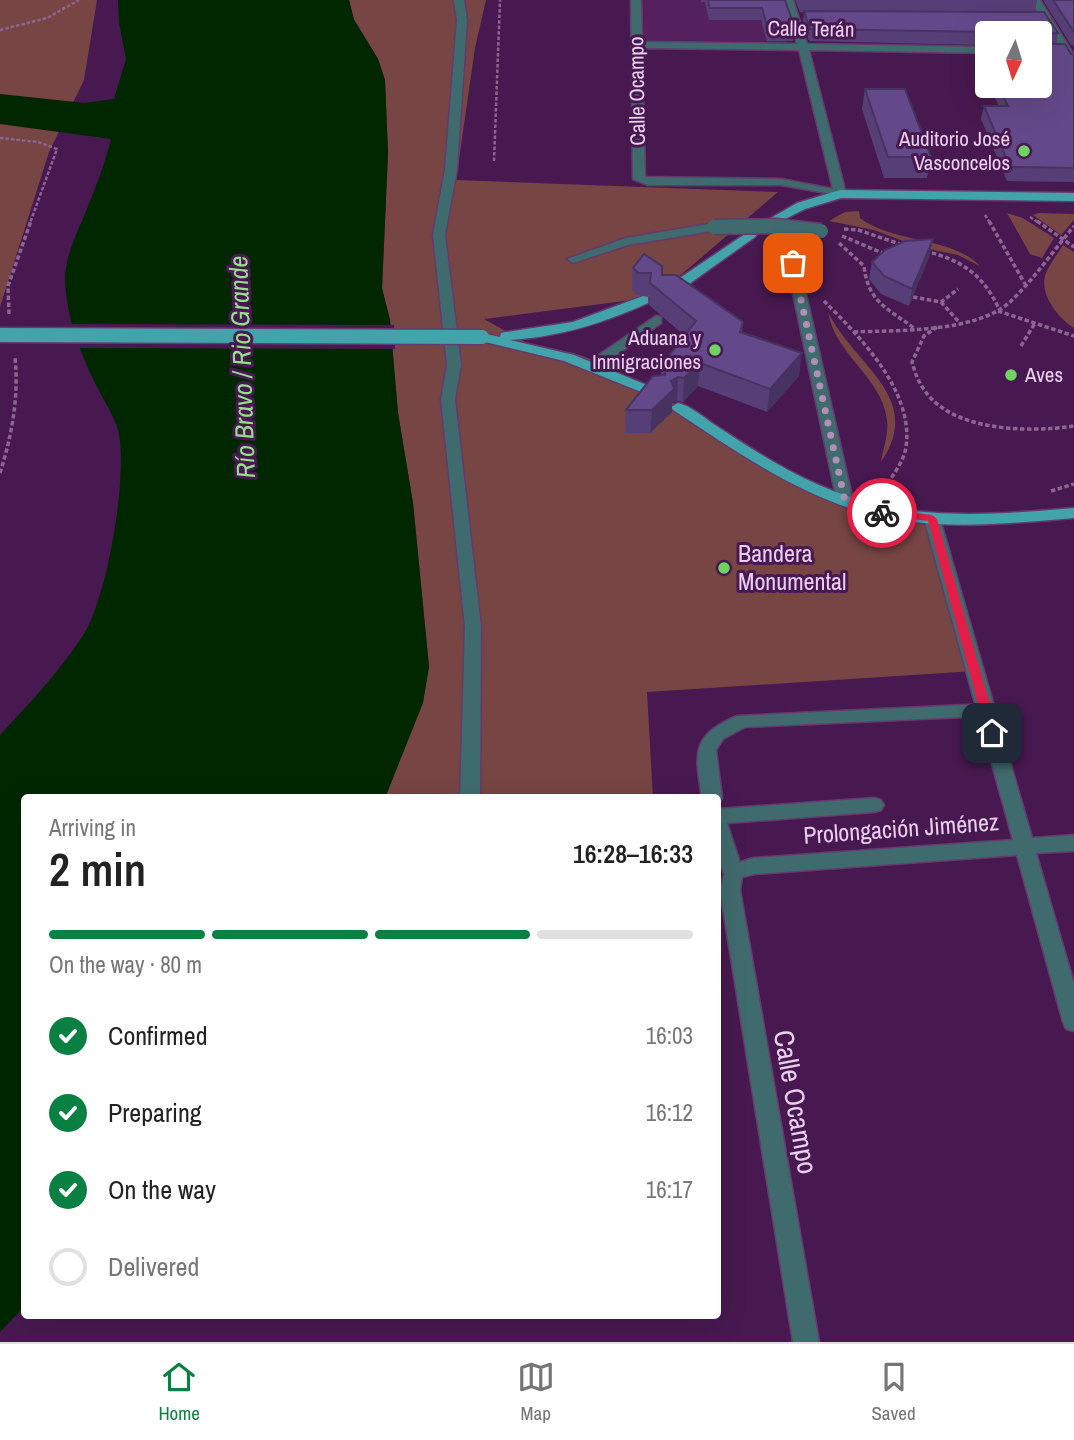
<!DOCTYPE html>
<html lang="en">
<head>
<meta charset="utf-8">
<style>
  :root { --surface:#fff; --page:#f2f2f2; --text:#222; --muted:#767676; --line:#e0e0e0; --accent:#0b8043 }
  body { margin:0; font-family:"Archivo Narrow",sans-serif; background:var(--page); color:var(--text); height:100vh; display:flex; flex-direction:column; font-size:26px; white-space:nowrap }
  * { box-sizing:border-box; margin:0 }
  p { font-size:23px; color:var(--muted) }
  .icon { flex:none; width:38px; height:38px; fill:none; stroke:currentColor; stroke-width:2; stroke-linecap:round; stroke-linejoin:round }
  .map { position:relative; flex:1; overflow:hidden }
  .drawer { position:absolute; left:21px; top:794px; width:700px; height:525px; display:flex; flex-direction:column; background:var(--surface); border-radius:7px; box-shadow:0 7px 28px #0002 }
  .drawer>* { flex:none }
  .needle { width:46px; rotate:184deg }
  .controls { position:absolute; left:975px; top:21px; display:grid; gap:14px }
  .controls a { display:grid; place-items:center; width:77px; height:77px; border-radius:7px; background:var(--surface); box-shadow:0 7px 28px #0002; font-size:35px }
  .pin { position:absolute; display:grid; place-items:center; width:60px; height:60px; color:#fff; margin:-30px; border-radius:14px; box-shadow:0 4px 10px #0006 }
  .courier { position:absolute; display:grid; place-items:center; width:70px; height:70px; margin:-35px; border:5px solid #e11d48; border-radius:50%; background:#fff; color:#222; box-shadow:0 2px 9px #0007 }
  .head em { font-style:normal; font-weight:600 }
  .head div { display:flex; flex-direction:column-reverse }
  .head { display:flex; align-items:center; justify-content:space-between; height:119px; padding:0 28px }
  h1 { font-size:46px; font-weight:600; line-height:52px }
  .bar { display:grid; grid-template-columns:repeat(4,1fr); gap:10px 7px; align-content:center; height:84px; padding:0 28px }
  .bar i { height:9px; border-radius:5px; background:var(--line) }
  .bar .on { background:var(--accent) }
  .bar p { grid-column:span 4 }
  ol { padding:0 28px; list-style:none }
  li { display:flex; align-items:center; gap:21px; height:77px }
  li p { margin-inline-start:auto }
  li .icon { padding:7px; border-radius:50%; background:var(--accent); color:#fff; stroke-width:4 }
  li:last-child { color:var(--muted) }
  li i { width:38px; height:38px; border:4px solid var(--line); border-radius:50% }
  .menu { display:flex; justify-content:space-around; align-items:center; height:98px; border-top:2px solid var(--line); background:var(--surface); font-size:19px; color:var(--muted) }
  .menu a { display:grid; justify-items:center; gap:4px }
  .menu .on { color:var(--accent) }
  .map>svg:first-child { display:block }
  .built { fill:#54205d }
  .green { fill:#764544 }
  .water { fill:#002700 }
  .pier { fill:#481950 }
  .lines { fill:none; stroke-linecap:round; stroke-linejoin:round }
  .service-casing { stroke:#653a6d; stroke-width:3 }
  .pedestrian-casing { stroke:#653a6d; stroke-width:3 }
  .minor-casing { stroke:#653a6d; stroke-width:3 }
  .primary-casing { stroke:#653a6d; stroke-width:3 }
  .path-far1 { stroke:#8c6593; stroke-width:2.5; stroke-dasharray:3.5 2; stroke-linecap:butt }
  .path { stroke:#8c6593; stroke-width:3.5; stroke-dasharray:4.5 2.5; stroke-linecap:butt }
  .service { fill:#406b6e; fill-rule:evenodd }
  .pedestrian { fill:#406b6e; fill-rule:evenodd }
  .minor { fill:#406b6e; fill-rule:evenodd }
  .primary { fill:#42a3aa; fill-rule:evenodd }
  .pedestrian-bridge-casing { stroke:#653a6d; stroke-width:17; stroke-linecap:butt }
  .primary-bridge-casing { stroke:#653a6d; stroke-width:17; stroke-linecap:butt }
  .pedestrian-bridge { stroke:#406b6e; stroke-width:14 }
  .primary-bridge { stroke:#42a3aa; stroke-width:14 }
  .wall { fill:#563f77 }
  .shaded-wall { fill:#463361 }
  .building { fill:#64498a; stroke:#463361; stroke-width:2 }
  .route { fill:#e11d48 }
  .done { stroke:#b18fb7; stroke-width:7; stroke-dasharray:0 12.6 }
  .poi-dot { fill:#6ed361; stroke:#481950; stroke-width:2.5 }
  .labels { text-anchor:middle; stroke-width:6; stroke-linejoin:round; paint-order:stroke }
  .far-street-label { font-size:21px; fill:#eacfef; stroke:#481950 }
  .far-poi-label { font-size:21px; fill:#eacfef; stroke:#481950; text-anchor:end }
  .poi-label { font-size:24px; fill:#eacfef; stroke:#481950; text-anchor:start }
  .street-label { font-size:24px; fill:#eacfef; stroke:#481950 }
  .water-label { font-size:26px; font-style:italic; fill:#96e08c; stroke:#481950 }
  .near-street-label { font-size:28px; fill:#eacfef; stroke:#481950 }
</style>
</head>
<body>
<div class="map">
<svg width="1074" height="1342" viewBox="0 0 1074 1342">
  <rect width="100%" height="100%" fill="#481950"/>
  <polygon class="built" points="640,0 777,0 787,43 639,41"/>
  <g class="green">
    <polygon points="0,0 97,0 84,80 49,152 0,307"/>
    <polygon points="349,0 486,0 475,48 456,180 778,192 655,297 484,319 525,342 577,354 598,362 665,398 834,499 932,516 975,671 647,692 653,798 385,798 422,703 429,667 413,503 398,413 390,320 382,289 388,153 385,80 378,59 354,19"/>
    <path d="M859 211 860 218C894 244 951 236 980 266L958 255 919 247 874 230 829 221 845 212Z"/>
    <polygon points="1007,213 1023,218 1054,238 1042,258 1030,254"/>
    <polygon points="1038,213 1074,214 1074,220 1061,235 1033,215"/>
    <path d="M1063 245 1074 252V328C1058 318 1038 293 1046 273 1050 263 1058 254 1063 245Z"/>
    <path d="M828 312C853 364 926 398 881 462 883 449 889 433 887 420 882 377 835 355 828 312Z"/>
  </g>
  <path class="water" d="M118 0H349L354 20 378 59 385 80 388 153 382 288 390 320 398 413 413 503 429 667 423 703 385 798H24V1307L0 1332V735C29 704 59 672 82 637 107 601 129 473 118 430 114 415 103 400 97 387 81 355 66 316 65 280 65 256 78 231 87 209 96 186 105 163 111 139L0 124V94L85 103 114 99 126 59 119 23Z"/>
  <polygon class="pier" points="70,324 394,325 395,349 77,348"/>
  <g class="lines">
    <defs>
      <g id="service">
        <polygon points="656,316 661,317 661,323 597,369 587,369 587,363"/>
        <path d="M986 704 992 705 995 710 992 715 986 716 745 727 723 739 716 750 722 798 719 803 718 798H702C695 754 690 736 737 716Z"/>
        <path d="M874 798 881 800 884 805 881 810 874 812 727 823 743 872 740 878 733 880 726 878C715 856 718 832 718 809Z"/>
      </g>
      <g id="pedestrian">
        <polygon points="454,0 464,0 467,20 457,169 445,235 461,365 455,399 481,627 480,798 460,798 465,627 441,399 447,365 433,235 445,169 457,20"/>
        <polygon points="714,223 718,224 718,230 628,245 573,263 567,259 626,238"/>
      </g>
      <g id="minor">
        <path d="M631 0H641L642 42 797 44 783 0H793L807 44 987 47V53L809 50 846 194 844 196 781 185H648L633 179ZM642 48 799 50 833 189 781 179 645 177Z"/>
        <polygon points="1030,0 1040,0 1074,55 1074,66 1069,63"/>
        <polygon points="787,233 793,237 853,501 845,506 837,501 781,237"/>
        <polygon points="932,514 940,519 1032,838 1074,835 1074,851 1036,853 1074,984 1074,1031 1066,1029 1063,1022 1017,855 754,874 742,877 740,890 819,1342 793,1342 720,890 726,866 754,858 1013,840 924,519"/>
      </g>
      <g id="primary">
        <polygon points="840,190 1074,193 1074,201 841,198 805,209 781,221 771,218 797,203"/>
        <polygon points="751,230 757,234 755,237 672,296 662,296 662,290"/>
        <path d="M643 296 648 297V303C604 323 559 337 510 340L574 355 661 391V397L656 398 564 361 477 340 475 337 482 333 500 337 501 333 506 332 573 322Z"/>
        <path d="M678 403C691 406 703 417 715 425 738 440 762 456 788 470 886 523 967 517 1074 508V518C1016 523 956 529 897 520 813 506 743 456 673 410L671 407Z"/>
      </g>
    </defs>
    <use href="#service" class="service-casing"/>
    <use href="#pedestrian" class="pedestrian-casing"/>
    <use href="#minor" class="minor-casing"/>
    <use href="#primary" class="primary-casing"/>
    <g class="path-far1">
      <polyline points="0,30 47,18 79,0"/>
      <polyline points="0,138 38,142 57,149 30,223"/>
      <polyline points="494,161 500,0"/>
      <polyline points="985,215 990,223"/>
      <polyline points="1030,217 1039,223"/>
    </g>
    <g class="path">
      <polyline points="989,221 1025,284"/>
      <polyline points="1037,221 1074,247"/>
      <polyline points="844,229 858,230 903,245"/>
      <polyline points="842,236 885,254"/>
      <path d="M839 243 864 266C868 302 887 308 914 328"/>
      <path d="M925 251C961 260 983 274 999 309"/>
      <polyline points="913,297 941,302 958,289"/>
      <path d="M824 301C860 337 914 391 906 447 904 461 894 473 887 485"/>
      <polyline points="941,302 959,322"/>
      <polyline points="998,311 1074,336"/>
      <polyline points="9,314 8,286 31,221"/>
      <path d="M937 327 924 336 912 362C914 369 916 376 920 383 945 432 1027 433 1074 426"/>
      <path d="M854 332C898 330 977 333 1011 301 1034 279 1054 250 1074 226"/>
      <polyline points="1021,346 1035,323"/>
      <path d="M0 473C12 435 19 397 15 357"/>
      <polyline points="1051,491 1074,484"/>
    </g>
    <use href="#service" class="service"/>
    <use href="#pedestrian" class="pedestrian"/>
    <use href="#minor" class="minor"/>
    <use href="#primary" class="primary"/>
    <defs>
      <polyline id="pedestrian-bridge" points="714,227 776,226 821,231"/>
      <polyline id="primary-bridge" points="0,335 482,337"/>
    </defs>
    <use href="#pedestrian-bridge" class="pedestrian-bridge-casing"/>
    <use href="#primary-bridge" class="primary-bridge-casing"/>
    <use href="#pedestrian-bridge" class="pedestrian-bridge"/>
    <use href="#primary-bridge" class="primary-bridge"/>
  </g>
  <g class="wall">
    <polygon points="701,0 785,0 795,29 793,41 767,41 761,20 709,20 705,2 701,2"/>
    <polygon points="795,0 1037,0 1035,12 1058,33 1056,44 1071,54 1074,55 1074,182 1007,181 981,119 984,106 999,106 989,86 1040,86 1040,33 987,33 987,81 975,55 977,45 809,41 803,23 804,12 800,12"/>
    <polygon points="1043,0 1074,0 1074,46 1071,45"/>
    <polygon points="865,89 931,157 927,178 884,178 862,109"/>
    <polygon points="933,239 929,257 909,306 881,294 869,279 872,262"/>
    <polygon points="633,268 662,275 743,322 742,333 799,376 767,412 698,386 683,402 677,401 672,403 672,412 650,433 625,433 626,410 661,376 662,365 685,336 649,305 650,295 637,295 632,290"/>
  </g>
  <g class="shaded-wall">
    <polygon points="933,239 929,257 909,306 912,289"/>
    <polygon points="802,353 799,376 767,412 770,389"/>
    <polygon points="700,363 698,386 683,402 684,378"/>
    <polygon points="678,377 677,401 672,403 672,412 650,433 652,410 671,381"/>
  </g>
  <g class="building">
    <polygon points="708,0 785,0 795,29 768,29 762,8 710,8"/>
    <polygon points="1053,0 1074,0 1074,32"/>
    <polygon points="804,11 1044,12 1058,33 1041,34 1041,44 1065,44 1071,54 1074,55 1074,168 1010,167 984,106 1008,106 998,86 1040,86 1040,33 810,29"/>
    <polygon points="977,43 987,43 987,63"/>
    <polygon points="865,89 905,89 931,157 888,157"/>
    <polygon points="933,239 912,289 884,276 872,262 885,250 905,241"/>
    <polygon points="644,254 662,266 662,275 676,275 743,322 740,332 802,353 770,389 700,363 684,378 678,377 671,381 674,389 652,410 626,410 653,376 665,375 665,368 662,365 696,321 650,283 651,273 638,273 633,268"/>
  </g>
  <polygon class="route" points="882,509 932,515 937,519 998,733 996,736 992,737 986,733 928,521 879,515 877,513"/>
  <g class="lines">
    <polyline class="done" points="793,263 845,501 882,513"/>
  </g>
  <g class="poi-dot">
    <circle cx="1024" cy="151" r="7"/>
    <circle cx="715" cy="350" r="7"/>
    <circle cx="1011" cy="375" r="7"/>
    <circle cx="724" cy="568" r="7"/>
  </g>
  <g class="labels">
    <g class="far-street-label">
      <text transform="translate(811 29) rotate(1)" y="7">Calle Terán</text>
      <text transform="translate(637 91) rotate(-91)" y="7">Calle Ocampo</text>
    </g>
    <g class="far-poi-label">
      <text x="1010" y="146">Auditorio José<tspan x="1010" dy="24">Vasconcelos</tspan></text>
      <text x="701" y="345">Aduana y<tspan x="701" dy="24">Inmigraciones</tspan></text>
      <text x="1025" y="382" text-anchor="start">Aves</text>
    </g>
    <g class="poi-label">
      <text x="738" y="562">Bandera<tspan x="738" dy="28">Monumental</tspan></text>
    </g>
    <g class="street-label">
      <text transform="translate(901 829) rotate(-4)" y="8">Prolongación Jiménez</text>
    </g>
    <g class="water-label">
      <text transform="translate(242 367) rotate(-92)" y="9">Río Bravo / Rio Grande</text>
    </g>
    <g class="near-street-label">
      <text transform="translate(796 1102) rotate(80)" y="10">Calle Ocampo</text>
    </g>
  </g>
</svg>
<div class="controls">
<a><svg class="needle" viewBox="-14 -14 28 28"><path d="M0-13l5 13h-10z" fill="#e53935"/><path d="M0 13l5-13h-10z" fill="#767676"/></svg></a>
</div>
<div class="pin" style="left:793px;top:263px;background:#ea580c"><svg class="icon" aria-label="bag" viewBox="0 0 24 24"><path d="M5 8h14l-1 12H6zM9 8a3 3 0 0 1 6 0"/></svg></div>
<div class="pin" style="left:992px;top:733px;background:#1f2937"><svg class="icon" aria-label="home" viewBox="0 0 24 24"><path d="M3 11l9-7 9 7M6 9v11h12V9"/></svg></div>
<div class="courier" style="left:882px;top:513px"><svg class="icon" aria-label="bike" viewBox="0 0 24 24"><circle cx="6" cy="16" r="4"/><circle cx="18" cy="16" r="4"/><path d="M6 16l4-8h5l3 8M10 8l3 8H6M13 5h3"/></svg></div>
<section class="drawer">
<div class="head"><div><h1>2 min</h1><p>Arriving in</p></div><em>16:28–16:33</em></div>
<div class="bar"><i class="on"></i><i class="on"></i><i class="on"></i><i></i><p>On the way · 80 m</p></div>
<ol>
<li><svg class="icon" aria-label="check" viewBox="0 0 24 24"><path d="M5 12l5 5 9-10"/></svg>Confirmed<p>16:03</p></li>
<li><svg class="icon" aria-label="check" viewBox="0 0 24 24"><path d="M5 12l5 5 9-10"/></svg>Preparing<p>16:12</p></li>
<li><svg class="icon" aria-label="check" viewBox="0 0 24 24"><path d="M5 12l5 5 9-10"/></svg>On the way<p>16:17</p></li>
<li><i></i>Delivered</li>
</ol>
</section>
</div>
<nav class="menu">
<a class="on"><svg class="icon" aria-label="home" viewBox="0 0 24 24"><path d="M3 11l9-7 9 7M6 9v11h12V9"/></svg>Home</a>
<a><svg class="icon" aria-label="map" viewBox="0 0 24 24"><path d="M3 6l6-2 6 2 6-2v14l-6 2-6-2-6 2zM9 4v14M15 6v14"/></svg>Map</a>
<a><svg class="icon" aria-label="saved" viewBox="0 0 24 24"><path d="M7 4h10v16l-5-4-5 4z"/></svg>Saved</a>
</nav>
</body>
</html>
